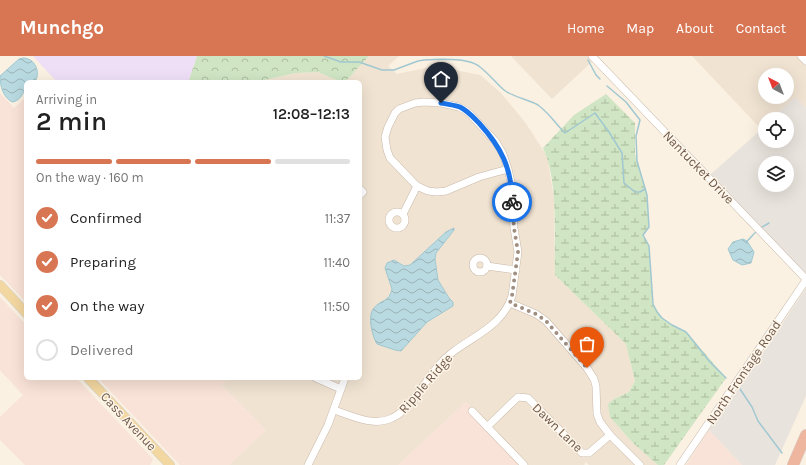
<!DOCTYPE html>
<html lang="en">
<head>
<meta charset="utf-8">
<style>
  :root { --surface:#fff; --page:#f6f6f6; --text:#222; --muted:#767676; --line:#e0e0e0; --accent:#d87553 }
  body { margin:0; font-family:Karla,sans-serif; background:var(--page); color:var(--text); height:100vh; display:flex; flex-direction:column; font-size:15px; white-space:nowrap }
  * { box-sizing:border-box; margin:0 }
  p { font-size:13px; color:var(--muted) }
  .icon { flex:none; width:22px; height:22px; fill:none; stroke:currentColor; stroke-width:2; stroke-linecap:round; stroke-linejoin:round }
  .map { position:relative; flex:1; overflow:hidden }
  .sheet { position:absolute; left:24px; top:24px; width:338px; height:300px; display:flex; flex-direction:column; background:var(--surface); border-radius:6px; box-shadow:0 4px 16px #0002 }
  .sheet>* { flex:none }
  .needle { width:26px; rotate:318deg }
  .controls { position:absolute; left:758px; top:12px; display:grid; gap:8px }
  .controls a { display:grid; place-items:center; width:36px; height:36px; border-radius:50%; background:var(--surface); box-shadow:0 4px 16px #0002; font-size:20px }
  .pin { position:absolute; display:grid; place-items:center; width:34px; height:34px; color:#fff; margin:-41px -17px; border-radius:50% 50% 50% 0; rotate:-45deg; box-shadow:0 0 4px #0007 }
  .pin .icon { rotate:45deg }
  .courier { position:absolute; display:grid; place-items:center; width:40px; height:40px; margin:-20px; border:3px solid #1a73e8; border-radius:50%; background:#fff; color:#222; box-shadow:0 1px 5px #0007 }
  .summary em { font-style:normal; font-weight:600 }
  .summary div { display:flex; flex-direction:column-reverse }
  .summary { display:flex; align-items:center; justify-content:space-between; height:68px; padding:0 12px }
  h1 { font-size:26px; font-weight:600; line-height:30px }
  .bar { display:grid; grid-template-columns:repeat(4,1fr); gap:6px 4px; align-content:center; height:48px; padding:0 12px }
  .bar i { height:5px; border-radius:3px; background:var(--line) }
  .bar .selected { background:var(--accent) }
  .bar p { grid-column:span 4 }
  ol { padding:0 12px; list-style:none }
  li { display:flex; align-items:center; gap:12px; height:44px }
  li p { margin-inline-start:auto }
  li .icon { padding:4px; border-radius:50%; background:var(--accent); color:#fff; stroke-width:4 }
  li:last-child { color:var(--muted) }
  li i { width:22px; height:22px; border:2px solid var(--line); border-radius:50% }
  header { display:flex; align-items:center; gap:24px; box-sizing:border-box; height:56px; padding:0 20px; background:var(--accent); color:#fff }
  header strong { font-size:19px }
  nav { display:flex; gap:22px; margin-inline-start:auto; font-size:14px }
  .map>svg:first-child { display:block }
  .residential { fill:#f0e3d2; fill-rule:evenodd }
  .commercial { fill:#f9e2d7 }
  .industrial { fill:#e9e3dd; fill-rule:evenodd }
  .education { fill:#eedff6 }
  .wetland { fill:url(#wetland-marsh) }
  .park { fill:url(#park-crowns) }
  .water { fill:url(#water-waves); stroke:#a1c8d1 }
  .lines { fill:none; stroke-linecap:round; stroke-linejoin:round }
  .stream { stroke:#a1c8d1; stroke-width:1.5 }
  .minor-casing { stroke:#c9b9aa; stroke-width:8 }
  .major-casing { stroke:#d7d1cd; stroke-width:10 }
  .highway-casing { stroke:#d7d1cd; stroke-width:12 }
  .minor { stroke:#fff; stroke-width:7 }
  .major { stroke:#f3d7a0; stroke-width:9 }
  .highway { stroke:#eeb69f; stroke-width:11 }
  .done { stroke:#a08e80; stroke-width:4; stroke-dasharray:0 7.2 }
  .route { stroke:#1a73e8; stroke-width:5 }
  .labels { text-anchor:middle; stroke-width:3; stroke-linejoin:round; paint-order:stroke }
  .street-label { font-size:13px; fill:#6f594b; stroke:#fdf5e8 }
</style>
</head>
<body>
<header>
<strong>Munchgo</strong>
<nav><a>Home</a><a>Map</a><a>About</a><a>Contact</a></nav>
</header>
<div class="map">
<svg width="806" height="409" viewBox="0 0 806 409">
  <defs>
    <pattern id="wetland-marsh" width="20" height="14" patternUnits="userSpaceOnUse"><rect width="20" height="14" fill="#cfe5c3"/><path d="M1 5h8M5 5V1M11 12h8M15 12V8" fill="none" stroke="#acbda0"/></pattern>
    <pattern id="park-crowns" width="20" height="18" patternUnits="userSpaceOnUse"><rect width="20" height="18" fill="#cfe5c3"/><path d="M2 6a3 3 0 1 1 6 0M12 15a3 3 0 1 1 6 0" fill="none" stroke="#acbda0"/></pattern>
    <pattern id="water-waves" width="16" height="10" patternUnits="userSpaceOnUse"><rect width="16" height="10" fill="#b9dae1"/><path d="M0 5q4-4 8 0t8 0" fill="none" stroke="#9bb4b8"/></pattern>
  </defs>
  <rect width="100%" height="100%" fill="#faf1e2"/>
  <g class="residential">
    <polygon points="369,0 399,0 388,10 397,18 435,10 480,19 500,36 525,66 547,100 554,142 555,219 626,288 635,325 629,336 614,343 610,361 632,386 658,409 589,409 586,406 584,409 528,409 466,346 398,409 229,409 266,374 221,329 229,322 360,322 360,26 345,26"/>
    <polygon points="511,0 598,0 552,43"/>
    <path d="M692 0H806V52L795 41 772 63H765V70L761 73ZM765 19H787V41H765Z"/>
    <polygon points="318,16 341,26 256,26 295,17"/>
  </g>
  <g class="commercial">
    <polygon points="0,37 14,52 26,41 26,246 0,219"/>
    <polygon points="0,241 26,269 26,322 76,322 153,403 150,409 25,409 0,384 0,361 23,339 0,314"/>
    <polygon points="98,322 229,322 221,329 266,374 229,409 180,409"/>
    <polygon points="466,346 528,409 398,409"/>
    <polygon points="709,374 742,409 686,409"/>
  </g>
  <g class="industrial">
    <path d="M795 41 806 52V216L805 218 711 118 765 70V85H787V63H772ZM765 107H787V129H765Z"/>
    <polygon points="806,232 806,340 775,409 742,409 709,374 746,322"/>
  </g>
  <polygon class="education" points="33,0 197,0 189,24 190,26 57,26"/>
  <path class="wetland" d="M606 38 635 67V98L647 139 649 171 643 179 649 190 653 248 662 262 672 269 686 276 690 280 726 322 664 409H658L632 386 610 361 608 348 614 343 629 336 635 325 626 288 555 219C554 181 559 126 543 92L574 59Z"/>
  <polygon class="park" points="197,0 369,0 345,26 341,26 318,16 295,17 256,26 190,26 189,24"/>
  <g class="water">
    <path d="M23 2C35 2 41 16 35 26H26C26 34 21 45 12 46 3 41 0 30 0 20L19 3Z"/>
    <path d="M454 172V174L436 197 435 203 438 224 449 242 453 246V250L427 266 401 295 395 294 377 288C372 280 367 259 374 252 381 243 389 247 392 233L385 212 387 207 394 204 404 210 410 209 446 176Z"/>
    <polygon points="743,183 747,185 754,196 751,207 742,209 733,204 728,193 733,186"/>
  </g>
  <g class="lines">
    <g class="stream">
      <path d="M324 0 341 6H359L382 14H394L418 5 424 4C438 3 469 1 480 11 489 18 496 27 504 34 515 42 528 43 538 49 550 58 555 67 565 77L595 57 609 76 622 97 624 127 635 136H640L645 133"/>
      <polyline points="588,4 596,19 600,23"/>
      <polyline points="607,30 626,46 640,64 636,80 637,105 647,139 649,171 643,179 649,190 653,248 657,256 662,262 672,269 686,276 710,306 726,322"/>
      <polyline points="762,171 769,167"/>
      <path d="M747 185C751 182 752 179 756 176"/>
      <polyline points="740,333 752,351 758,365 782,397"/>
    </g>
    <defs>
      <g id="minor">
        <polyline points="592,0 806,223"/>
        <polyline points="801,0 806,5"/>
        <polyline points="360,133 363,136 360,139"/>
        <circle cx="397" cy="164" r="8"/>
        <polyline points="403,158 417,130"/>
        <circle cx="480" cy="209" r="7"/>
        <polyline points="487,210 516,214"/>
        <polyline points="510,247 536,258 546,265 587,312 594,323 596,330 597,358 600,366 610,379 640,409"/>
        <polyline points="316,322 341,333"/>
        <path d="M334 354C352 360 373 371 392 362 409 355 426 324 438 310 460 283 501 276 512 240L518 196 514 172 511 126 508 113 503 98 496 86 470 58 465 54 459 51 441 47 424 46 415 47 399 53 395 57 388 71 385 81 387 94 390 102 412 125 417 130 428 135 437 136 446 135 479 121 508 113"/>
        <polyline points="472,355 524,409"/>
        <polyline points="487,371 518,341 528,342 582,397 589,397 610,379"/>
        <polyline points="308,409 328,369 345,322"/>
        <polyline points="680,409 806,224"/>
      </g>
      <g id="major">
        <polyline points="0,229 26,257"/>
        <polyline points="88,322 170,409"/>
      </g>
      <polyline id="highway" points="793,409 806,379"/>
    </defs>
    <use href="#minor" class="minor-casing"/>
    <use href="#major" class="major-casing"/>
    <use href="#highway" class="highway-casing"/>
    <use href="#minor" class="minor"/>
    <use href="#major" class="major"/>
    <use href="#highway" class="highway"/>
  </g>
  <g class="lines">
    <polyline class="done" points="512,146 514,172 518,196 512,240 510,247 536,258 546,265 587,312"/>
    <path class="route" d="M441 47C447 48 454 49 460 51 468 55 473 61 479 67 501 91 512 112 512 146"/>
  </g>
  <g class="labels">
    <g class="street-label">
      <text transform="translate(699 111) rotate(46)" y="5">Nantucket Drive</text>
      <text transform="translate(743 316) rotate(-56)" y="5">North Frontage Road</text>
      <text transform="translate(425 327) rotate(-49)" y="5">Ripple Ridge</text>
      <text transform="translate(129 365) rotate(47)" y="5">Cass Avenue</text>
      <text transform="translate(558 371) rotate(44)" y="5">Dawn Lane</text>
    </g>
  </g>
</svg>
<div class="controls">
<a><svg class="needle" viewBox="-14 -14 28 28"><path d="M0-13l5 13h-10z" fill="#e53935"/><path d="M0 13l5-13h-10z" fill="#767676"/></svg></a>
<a><svg class="icon" aria-label="locate" viewBox="0 0 24 24"><circle cx="12" cy="12" r="6"/><path d="M12 2v4M12 18v4M2 12h4M18 12h4"/></svg></a>
<a><svg class="icon" aria-label="layers" viewBox="0 0 24 24"><path d="M12 4l9 5-9 5-9-5zM3 14l9 5 9-5"/></svg></a>
</div>
<div class="pin" style="left:587px;top:312px;background:#ea580c"><svg class="icon" aria-label="bag" viewBox="0 0 24 24"><path d="M5 8h14l-1 12H6zM9 8a3 3 0 0 1 6 0"/></svg></div>
<div class="pin" style="left:441px;top:47px;background:#1f2937"><svg class="icon" aria-label="home" viewBox="0 0 24 24"><path d="M3 11l9-7 9 7M6 9v11h12V9"/></svg></div>
<div class="courier" style="left:512px;top:146px"><svg class="icon" aria-label="bike" viewBox="0 0 24 24"><circle cx="6" cy="16" r="4"/><circle cx="18" cy="16" r="4"/><path d="M6 16l4-8h5l3 8M10 8l3 8H6M13 5h3"/></svg></div>
<section class="sheet">
<div class="summary"><div><h1>2 min</h1><p>Arriving in</p></div><em>12:08–12:13</em></div>
<div class="bar"><i class="selected"></i><i class="selected"></i><i class="selected"></i><i></i><p>On the way · 160 m</p></div>
<ol>
<li><svg class="icon" aria-label="check" viewBox="0 0 24 24"><path d="M5 12l5 5 9-10"/></svg>Confirmed<p>11:37</p></li>
<li><svg class="icon" aria-label="check" viewBox="0 0 24 24"><path d="M5 12l5 5 9-10"/></svg>Preparing<p>11:40</p></li>
<li><svg class="icon" aria-label="check" viewBox="0 0 24 24"><path d="M5 12l5 5 9-10"/></svg>On the way<p>11:50</p></li>
<li><i></i>Delivered</li>
</ol>
</section>
</div>
</body>
</html>
